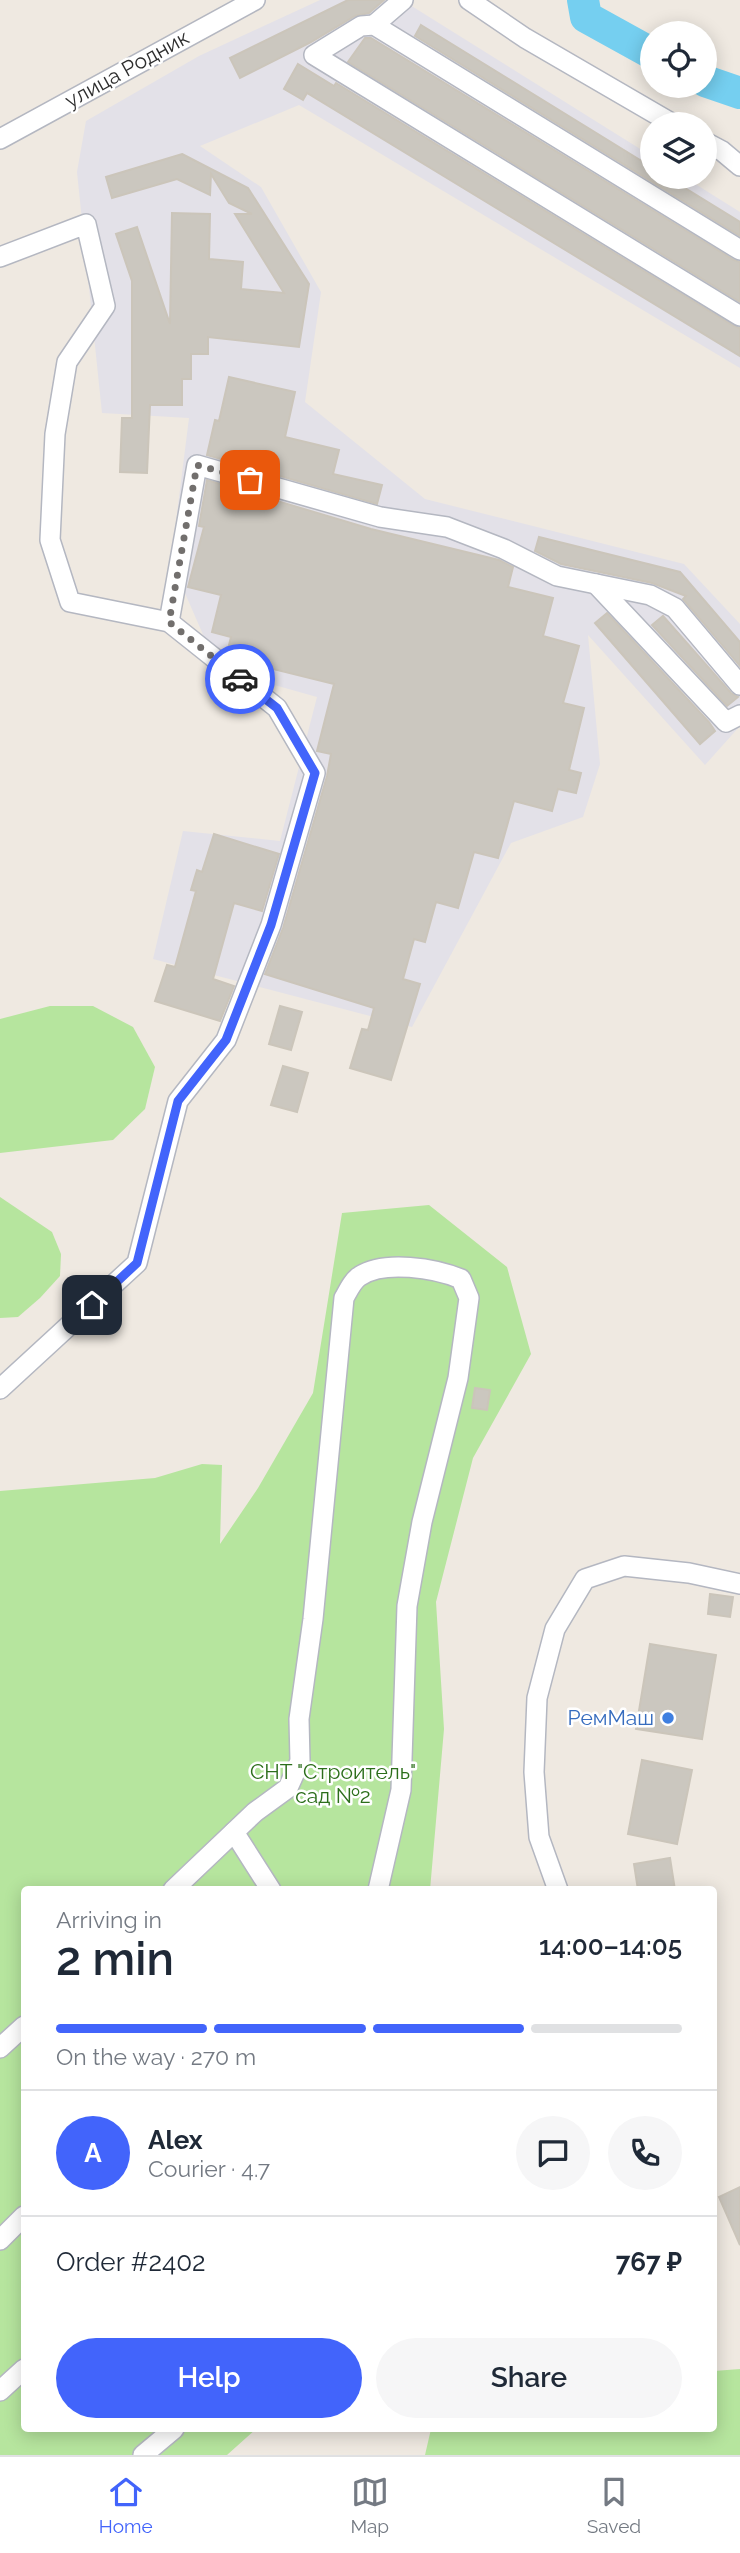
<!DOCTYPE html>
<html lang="en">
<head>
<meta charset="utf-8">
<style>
  :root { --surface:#fff; --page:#f6f6f7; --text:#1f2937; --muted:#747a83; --line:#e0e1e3; --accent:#4264fb }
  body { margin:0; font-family:Raleway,sans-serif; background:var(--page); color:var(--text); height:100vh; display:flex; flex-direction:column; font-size:26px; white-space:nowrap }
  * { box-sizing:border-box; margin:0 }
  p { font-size:23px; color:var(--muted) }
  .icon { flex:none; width:38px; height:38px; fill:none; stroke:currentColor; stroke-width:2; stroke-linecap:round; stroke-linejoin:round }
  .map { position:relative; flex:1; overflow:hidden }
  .side { position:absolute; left:21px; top:1886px; width:696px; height:546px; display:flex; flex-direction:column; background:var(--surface); border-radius:7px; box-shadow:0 4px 18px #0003 }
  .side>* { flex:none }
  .controls { position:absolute; left:640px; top:21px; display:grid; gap:14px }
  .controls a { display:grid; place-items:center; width:77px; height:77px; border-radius:50%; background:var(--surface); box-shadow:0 4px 18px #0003; font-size:35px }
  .pin { position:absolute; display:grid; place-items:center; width:60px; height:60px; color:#fff; margin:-30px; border-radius:14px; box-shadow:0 4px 10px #0006 }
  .courier { position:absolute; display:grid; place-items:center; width:70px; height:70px; margin:-35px; border:5px solid #4264fb; border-radius:50%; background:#fff; color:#222; box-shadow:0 2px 9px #0007 }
  .overview em { font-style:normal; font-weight:600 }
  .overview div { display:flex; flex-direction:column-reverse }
  .overview { display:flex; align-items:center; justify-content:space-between; height:119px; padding:0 35px }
  h1 { font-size:46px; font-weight:600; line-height:52px }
  .bar { display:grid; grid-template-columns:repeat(4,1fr); gap:10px 7px; align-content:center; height:84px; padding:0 35px }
  .bar i { height:9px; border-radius:5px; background:var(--line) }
  .bar .on { background:var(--accent) }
  .bar p { grid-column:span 4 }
  .line { display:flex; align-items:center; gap:18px; padding:0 35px; border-top:2px solid var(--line) }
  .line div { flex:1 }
  .round { display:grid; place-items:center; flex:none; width:74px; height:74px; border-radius:37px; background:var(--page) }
  .cta { display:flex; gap:14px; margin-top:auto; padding:14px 35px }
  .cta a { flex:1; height:80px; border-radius:42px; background:var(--accent); color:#fff; font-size:28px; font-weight:600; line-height:80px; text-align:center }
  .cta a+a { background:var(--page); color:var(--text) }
  .dock { display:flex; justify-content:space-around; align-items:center; height:98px; border-top:2px solid var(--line); background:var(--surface); font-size:19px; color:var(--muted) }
  .dock a { display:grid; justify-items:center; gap:4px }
  .dock .on { color:var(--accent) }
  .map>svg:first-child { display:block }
  .industrial { fill:#e3e1e8 }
  .green { fill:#b6e59e }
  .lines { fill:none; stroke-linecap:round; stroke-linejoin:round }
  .river { stroke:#75cff0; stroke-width:32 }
  .building { fill:#cbc7bf; stroke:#cbc5ba; stroke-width:2 }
  .minor-casing { stroke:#b4b7c1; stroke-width:22 }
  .minor { stroke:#fff; stroke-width:19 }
  .done { stroke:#726f6d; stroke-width:7; stroke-dasharray:0 12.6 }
  .route { stroke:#4264fb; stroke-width:9 }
  .shop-dot { fill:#3f7fe0; stroke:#fff; stroke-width:2.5 }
  .labels { text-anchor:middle; stroke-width:5; stroke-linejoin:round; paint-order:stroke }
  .street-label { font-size:21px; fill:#2e2e2e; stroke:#fff }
  .shop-label { font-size:21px; fill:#366cbe; stroke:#fff; text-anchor:end }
  .park-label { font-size:21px; fill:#2c6e1b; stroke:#fff }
</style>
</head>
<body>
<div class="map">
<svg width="740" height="2455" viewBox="0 0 740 2455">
  <rect width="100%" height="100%" fill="#efe9e1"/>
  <polygon class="industrial" points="320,0 402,0 653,157 653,177 684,177 740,212 740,368 299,105 200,146 261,187 321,292 305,402 425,499 684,564 740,624 740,726 705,765 588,635 600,764 583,817 511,843 412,1027 153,959 183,831 280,841 317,697 218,669 171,561 189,418 102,413 77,172 86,121 199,56"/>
  <g class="green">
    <polygon points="50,1006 93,1006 133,1027 155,1067 145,1109 113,1140 0,1153 0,1019"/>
    <polygon points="0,1197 52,1232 61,1254 60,1276 40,1298 18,1317 0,1318"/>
    <polygon points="429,1205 507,1267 531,1354 473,1458 436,1602 444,1729 430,1890 24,1890 24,2429 256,2429 227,2455 0,2455 0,1491 155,1478 202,1464 222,1465 220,1544 258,1488 313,1393 342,1213"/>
    <polygon points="740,2369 740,2455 425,2455 431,2429 714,2429 714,2371"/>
  </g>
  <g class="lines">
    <g class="river">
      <polyline points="583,0 586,17 653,54"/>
      <polyline points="705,81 740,93"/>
    </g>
  </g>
  <g class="building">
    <polygon points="348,0 384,0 369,13 355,16 311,42 240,78 230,58"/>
    <polygon points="421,25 653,168 653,177 667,177 740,222 740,236 415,36"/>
    <polygon points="365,38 371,38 734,260 740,262 740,302 348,62"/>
    <polygon points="298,64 334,86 336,83 734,326 740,328 740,356 307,93 303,100 284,89"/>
    <polygon points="182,154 248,188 309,284 299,347 208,337 208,354 191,354 191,379 182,379 182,405 150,405 147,473 120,472 122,418 132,418 132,281 116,234 137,227 170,324 172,213 210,214 209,259 243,262 241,289 284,293 235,214 252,214 229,203 211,174 210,195 177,179 112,198 106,177"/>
    <polygon points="229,377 295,392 285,437 339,450 333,474 382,485 377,504 207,455 215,420 219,421"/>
    <polygon points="207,480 371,529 499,560 513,567 508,587 553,598 543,636 579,646 563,703 584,708 569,770 581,773 576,793 558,789 552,811 514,801 498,858 474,852 458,908 436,902 425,942 414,939 403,979 420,984 391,1080 350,1068 362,1029 368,1030 374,1008 265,974 283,928 327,776 331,754 317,751 334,684 237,660 227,653 231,637 212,632 221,595 188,587 204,527 199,526"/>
    <polygon points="539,537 680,572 740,642 740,666 683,599 686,596 652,583 561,564 535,551"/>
    <polygon points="607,613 709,722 715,731 700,744 595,623"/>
    <polygon points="663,616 731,693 738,697 727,706 652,625"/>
    <polygon points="214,834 279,854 262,911 234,903 213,979 234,986 220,1021 155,1001 167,965 175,967 196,891 191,890 197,870 202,872"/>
    <polygon points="280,1006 302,1012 291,1050 269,1044"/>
    <polygon points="283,1066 308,1073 297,1112 271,1105"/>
    <polygon points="475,1388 490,1390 487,1410 472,1408"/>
    <polygon points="710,1594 733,1597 730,1617 708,1614"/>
    <polygon points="650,1644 716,1655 702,1739 636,1729"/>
    <polygon points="642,1760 692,1770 677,1844 628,1834"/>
    <polygon points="670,1858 675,1890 638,1890 634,1864"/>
    <polygon points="740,2187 740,2245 719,2197"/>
  </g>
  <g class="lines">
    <defs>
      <g id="minor">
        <polyline points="469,0 525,38 673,124"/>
        <polyline points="374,25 403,0"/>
        <polyline points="0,139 255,0"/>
        <polyline points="705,142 722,151 740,166"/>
        <polyline points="740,250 374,25 361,26 314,55 740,316"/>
        <polyline points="0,257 86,224 105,306 67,362 55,434 50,540 70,602 169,622 277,708 315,773 271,925 226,1040 178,1101 137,1263 0,1389"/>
        <polyline points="596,584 726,722 740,715"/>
        <polyline points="169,622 197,465 380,517 447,527 504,549 557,576 650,595 675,608 740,685"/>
        <polyline points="234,1832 271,1890"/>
        <path d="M173 1890 255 1812 288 1788 300 1761 299 1719 313 1619 344 1298C348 1291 353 1280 360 1276 384 1260 435 1268 461 1279L469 1298 466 1320 458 1378 422 1522 407 1606 401 1790 378 1890"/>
        <polyline points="558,1890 539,1837 534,1772 537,1698 555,1629 585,1579 624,1566 689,1573 740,1584"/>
        <polyline points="0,2048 24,2026"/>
        <polyline points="0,2240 24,2216"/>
        <polyline points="0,2391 24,2369"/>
        <polyline points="143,2455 174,2429"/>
      </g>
    </defs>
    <use href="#minor" class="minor-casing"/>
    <use href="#minor" class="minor"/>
  </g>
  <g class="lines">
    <polyline class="done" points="240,679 169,622 197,465 250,480"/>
    <polyline class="route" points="92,1305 137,1263 178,1101 226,1040 271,925 315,773 277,708 240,679"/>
  </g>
  <circle class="shop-dot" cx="668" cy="1718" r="7"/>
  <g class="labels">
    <g class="street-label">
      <text transform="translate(127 69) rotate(-29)" y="7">улица Родник</text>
    </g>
    <g class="shop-label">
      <text x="654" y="1725">РемМаш</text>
    </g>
    <g class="park-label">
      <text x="333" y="1779">СНТ "Строитель"<tspan x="333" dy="24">сад №2</tspan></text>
    </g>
  </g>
</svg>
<div class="controls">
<a><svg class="icon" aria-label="locate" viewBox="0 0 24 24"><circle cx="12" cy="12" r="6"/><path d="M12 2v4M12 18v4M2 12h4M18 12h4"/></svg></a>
<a><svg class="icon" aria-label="layers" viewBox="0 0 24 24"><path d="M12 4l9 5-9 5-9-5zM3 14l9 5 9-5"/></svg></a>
</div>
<div class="pin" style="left:250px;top:480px;background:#ea580c"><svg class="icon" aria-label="bag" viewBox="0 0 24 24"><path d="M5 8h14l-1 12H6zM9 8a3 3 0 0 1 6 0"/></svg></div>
<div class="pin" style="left:92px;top:1305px;background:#1f2937"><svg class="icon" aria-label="home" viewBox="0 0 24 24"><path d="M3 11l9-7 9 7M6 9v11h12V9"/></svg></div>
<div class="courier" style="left:240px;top:679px"><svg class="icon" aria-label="car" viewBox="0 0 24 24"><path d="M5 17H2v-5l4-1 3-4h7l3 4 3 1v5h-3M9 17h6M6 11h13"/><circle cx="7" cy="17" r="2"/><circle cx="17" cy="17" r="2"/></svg></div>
<section class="side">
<div class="overview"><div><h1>2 min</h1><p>Arriving in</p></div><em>14:00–14:05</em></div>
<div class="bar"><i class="on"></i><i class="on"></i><i class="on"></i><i></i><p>On the way · 270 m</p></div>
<div class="line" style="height:126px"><b class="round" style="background:var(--accent);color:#fff">A</b><div><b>Alex</b><p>Courier · 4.7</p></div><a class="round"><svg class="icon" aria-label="chat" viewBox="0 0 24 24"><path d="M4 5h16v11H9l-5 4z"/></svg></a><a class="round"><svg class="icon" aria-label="phone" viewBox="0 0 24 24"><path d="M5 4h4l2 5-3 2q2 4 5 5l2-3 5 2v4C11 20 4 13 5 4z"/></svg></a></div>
<div class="line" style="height:91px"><div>Order #2402</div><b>767 ₽</b></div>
<div class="cta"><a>Help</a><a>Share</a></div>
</section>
</div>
<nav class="dock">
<a class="on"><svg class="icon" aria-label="home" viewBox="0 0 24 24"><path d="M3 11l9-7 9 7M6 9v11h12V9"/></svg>Home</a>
<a><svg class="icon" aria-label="map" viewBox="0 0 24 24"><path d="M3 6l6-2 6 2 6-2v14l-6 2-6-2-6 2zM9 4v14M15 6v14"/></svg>Map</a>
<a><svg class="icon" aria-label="saved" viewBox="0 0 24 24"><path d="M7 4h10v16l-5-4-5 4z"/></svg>Saved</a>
</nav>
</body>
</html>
